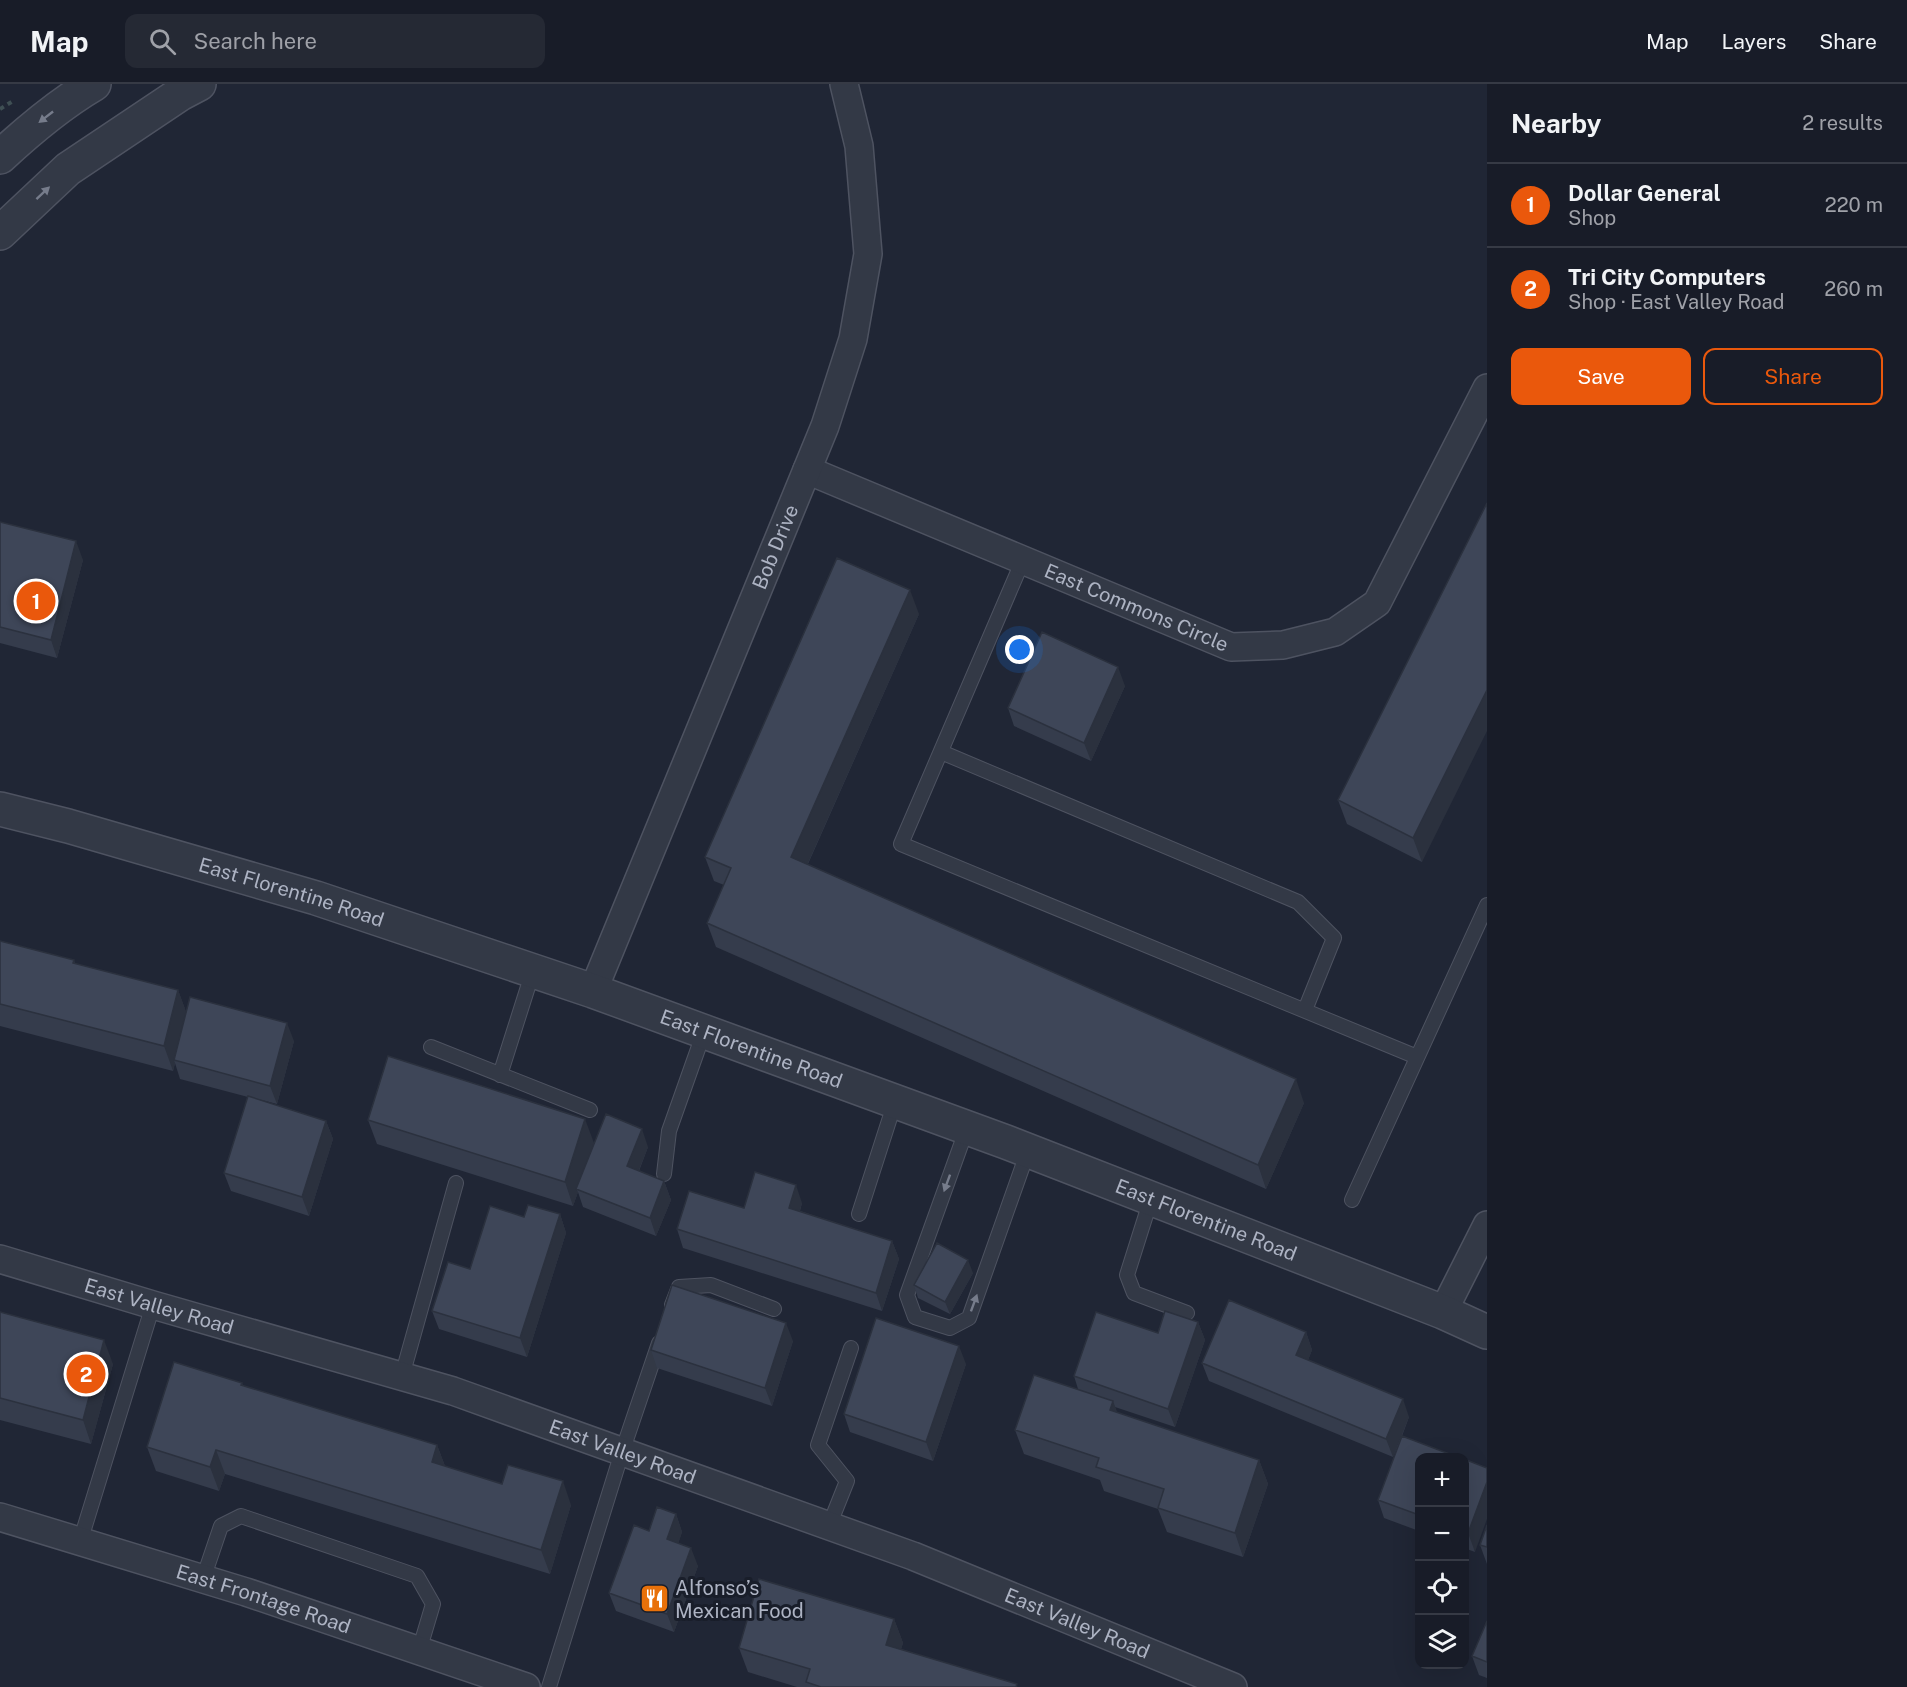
<!DOCTYPE html>
<meta charset="utf-8">
<style>
:root{--surface:#181c28;--page:#252934;--text:#f1f3f6;--muted:#9fa1a8;--line:#363a45;--accent:#ea580c}
body{margin:0;font-family:"Public Sans",sans-serif;background:var(--page);color:var(--text)}
.controls{position:absolute;right:18px;bottom:18px;display:grid;overflow:hidden;border-radius:12px;box-shadow:0 6px 24px #0002}
.controls button{width:54px;height:54px;display:grid;place-items:center;padding:0;border:0;border-bottom:2px solid var(--line);background:var(--surface);color:var(--text);font:30px sans-serif}
.you{position:absolute;left:1020px;top:566px;width:21px;height:21px;margin:-15px;border:4px solid #fff;border-radius:50%;background:#1a73e8;box-shadow:0 0 0 9px #1a73e833}
.badge{display:grid;place-items:center;width:39px;height:39px;border-radius:50%;background:var(--accent);color:#fff;font-size:20px;font-weight:700}
.pin{position:absolute;translate:-50% -50%;border:3px solid #fff;box-shadow:0 2px 6px #0006}
.list{margin:0;padding:0;list-style:none}
h2{display:flex;justify-content:space-between;align-items:center;height:78px;margin:0;padding:0 24px;font-size:26px}
h2 small{font-size:20px;font-weight:400;color:var(--muted)}
.list li{display:grid;grid-template-columns:39px 1fr auto;gap:18px;align-items:center;box-sizing:border-box;height:84px;padding:0 24px;border-top:2px solid var(--line)}
.list b{display:block;font-size:22px;white-space:nowrap}
.list p{margin:0;font-size:20px;white-space:nowrap;color:var(--muted)}
.list em{font-size:20px;font-style:normal;color:var(--muted)}
.actions{display:flex;gap:12px;padding:18px 24px}
.actions a{flex:1;padding:14px 0;border:2px solid var(--accent);border-radius:12px;text-align:center;font-size:21px;color:var(--accent)}
.actions .main{background:var(--accent);color:#fff}
.icon{flex:none;width:33px;height:33px;fill:none;stroke:currentColor;stroke-width:2;stroke-linecap:round;stroke-linejoin:round}
.map{position:relative;flex:none;width:1487px;height:1603px;overflow:hidden}
header{display:flex;align-items:center;gap:36px;box-sizing:border-box;height:84px;padding:0 30px;background:var(--surface);border-bottom:2px solid var(--line)}
header strong{font-size:28px}
nav{display:flex;gap:33px;margin-inline-start:auto;font-size:21px}
.search{width:420px;height:54px;background:var(--page);display:flex;align-items:center;gap:15px;box-sizing:border-box;padding:0 21px;border-radius:12px;color:var(--muted);font-size:22px}
main{display:flex}
aside{flex:1;background:var(--surface)}
.map>svg:first-child{display:block}
.lines{fill:none;stroke-linecap:round;stroke-linejoin:round}
.service-casing{stroke:#4e5361;stroke-width:16}
.minor-casing{stroke:#4e5361;stroke-width:30}
.tertiary-casing{stroke:#4e5361;stroke-width:36}
.path{stroke:#3f4f54;stroke-width:4;stroke-dasharray:4.5 4.5;stroke-linecap:butt}
.service{stroke:#333946;stroke-width:14}
.minor{stroke:#333946;stroke-width:27}
.tertiary{stroke:#333946;stroke-width:33}
.wall{fill:#353c4c}
.shaded-wall{fill:#2b313e}
.building{fill:#3e4658;stroke:#2b313e;stroke-width:1.5}
.oneway{fill:#767c8b}
.labels{text-anchor:middle;stroke-width:6;stroke-linejoin:round;paint-order:stroke}
.street-label{font-size:20px;fill:#adb3c3;stroke:#191e2a}
.poi-label{font-size:20px;fill:#adb3c3;stroke:#191e2a;text-anchor:start}
</style>
<header>
<strong>Map</strong>
<div class="search"><svg class="icon" aria-label="search" viewBox="0 0 24 24"><circle cx="10" cy="10" r="6"/><path d="M15 15l6 6"/></svg>Search here</div>
<nav><a>Map</a><a>Layers</a><a>Share</a></nav>
</header>
<main>
<div class="map">
<svg width="1487" height="1603" viewBox="0 0 1487 1603">
<rect width="100%" height="100%" fill="#202635"/>
<g class="lines">
<defs>
<path id="service" d="M1023 476 901 760 1417 973
M941 668 1298 818 1334 854 1305 926
M431 963 590 1026
M500 991 533 887
M967 1044 907 1211 915 1233 950 1244 969 1234 1028 1067
M664 1090 669 1047 704 948
M1151 1115 1127 1191 1134 1209 1187 1229
M1352 1116 1487 821
M859 1130 895 1018
M672 1221 679 1203 711 1201 774 1225
M402 1292 456 1099
M829 1442 847 1397 818 1361 851 1264
M80 1458 153 1221
M203 1495 221 1442 241 1432 417 1492 433 1520 419 1567
M549 1603 622 1368 659 1259"/>
<g id="minor">
<path id="s1" d="M807 386 1231 563 1283 561 1335 548 1377 519 1487 304"/>
<path id="s2" d="M593 907 825 342 853 255 868 170 859 62 844 0"/>
<path id="s3" d="M0 1175 153 1221 453 1307 913 1472 1233 1603"/>
<path d="M1443 1228 1487 1141"/>
<path id="s4" d="M0 1433 246 1508 526 1603"/>
</g>
<g id="tertiary">
<path d="M0 73C29 46 60 20 94 0"/>
<path d="M0 149 68 85 180 10 199 0"/>
<path id="s5" d="M0 725 68 742 316 814 593 907 1006 1058 1443 1228 1487 1248"/>
</g>
</defs>
<use href="#service" class="service-casing"/>
<use href="#minor" class="minor-casing"/>
<use href="#tertiary" class="tertiary-casing"/>
<path class="path" d="M0 25 13 17"/>
<use href="#service" class="service"/>
<use href="#minor" class="minor"/>
<use href="#tertiary" class="tertiary"/>
</g>
<path class="wall" d="M1487 419 1422 778 1347 740 1338 716Z
M0 438 83 476 57 574 0 559Z
M919 530 808 780 1304 1019 1266 1105 716 863 707 839 724 801 714 797 705 773Z
M1125 602 1091 677 1014 642 1008 624Z
M0 857 74 876 75 880 178 906 186 928 294 957 277 1020 258 1015 326 1037 333 1055 309 1132 231 1107 224 1089 248 1013 180 995 175 979 173 987 0 942Z
M368 1036 594 1059 590 1070 648 1063 639 1087 664 1097 671 1116 656 1152 583 1123 578 1108 573 1122 377 1060Z
M802 1119 800 1127 892 1157 899 1175 882 1227 683 1164 677 1145 744 1124Z
M560 1130 566 1149 527 1273 439 1245 432 1227 470 1185 524 1133Z
M973 1189 950 1230 918 1214 914 1201Z
M0 1228 113 1280 91 1360 0 1336Z
M1198 1238 1205 1256 1175 1343 1115 1323 1117 1329 1259 1376 1268 1400 1243 1473 1167 1448 1158 1425 1104 1407 1100 1396 1024 1370 1015 1346 1078 1305 1074 1292 1158 1249Z
M1306 1248 1312 1266 1308 1276 1409 1333 1402 1352 1419 1374V1447L1384 1434 1378 1416 1399 1360 1393 1373 1209 1297 1202 1279Z
M793 1257 772 1322 657 1284 651 1266Z
M966 1280 933 1377 850 1348 844 1330Z
M242 1299 243 1302 437 1361 445 1382 571 1421 550 1490 225 1390 219 1407 156 1387 147 1363Z
M1464 1375 1475 1468 1464 1464Z
M676 1430 682 1448 678 1459 698 1482 674 1548 616 1527 609 1509 649 1447Z
M1487 1441V1480L1480 1461Z
M894 1535 903 1559 901 1565 1018 1603H797L748 1588 739 1564Z
M1487 1537V1594L1479 1591 1472 1572Z"/>
<path class="shaded-wall" d="M76 457 83 476 57 574 51 556Z
M910 506 919 530 800 797 791 773Z
M1118 583 1125 602 1091 677 1084 659Z
M1487 606V647L1422 778 1413 754Z
M178 906 187 930 174 976 175 979 173 987 164 962Z
M287 939 294 957 277 1020 270 1002Z
M1296 995 1304 1019 1266 1105 1258 1081Z
M585 1035 594 1059 579 1106 576 1105 578 1108 573 1122 565 1098Z
M326 1037 333 1055 309 1132 302 1113Z
M642 1045 648 1063 633 1101 627 1082Z
M664 1097 671 1116 656 1152 650 1134Z
M796 1101 802 1119 795 1142 789 1124Z
M560 1130 566 1149 527 1273 520 1254Z
M892 1157 899 1175 882 1227 876 1209Z
M968 1176 973 1189 950 1230 945 1218Z
M1198 1238 1205 1256 1175 1343 1168 1325Z
M786 1239 793 1257 772 1322 765 1304Z
M1306 1248 1312 1266 1303 1289 1296 1271Z
M104 1256 113 1280 91 1360 83 1336Z
M959 1262 966 1280 933 1377 926 1358Z
M1403 1315 1409 1333 1393 1373 1386 1355Z
M1113 1317 1122 1341 1110 1326Z
M437 1361 446 1385 432 1378Z
M216 1366 225 1390 219 1407 210 1383Z
M1259 1376 1268 1400 1243 1473 1235 1449Z
M563 1397 571 1421 550 1490 541 1466Z
M1487 1398V1435L1475 1468 1468 1449Z
M676 1430 682 1448 674 1474 667 1455Z
M691 1464 698 1482 674 1548 667 1530Z
M894 1535 903 1559 895 1585 886 1561Z"/>
<path class="building" d="M1487 419V606L1413 754 1338 716Z
M0 438 76 457 51 556 0 543Z
M837 474 910 506 791 773 1296 995 1258 1081 707 839 731 784 705 773Z
M1042 548 1118 583 1084 659 1008 624Z
M0 857 74 876 73 879 178 906 164 962 0 920Z
M190 913 287 939 270 1002 174 976Z
M388 972 585 1035 565 1098 368 1036Z
M248 1012 326 1037 302 1113 224 1089Z
M606 1030 642 1045 627 1082 664 1097 650 1134 576 1105Z
M755 1088 796 1101 789 1124 892 1157 876 1209 677 1145 689 1107 744 1124Z
M528 1121 560 1130 520 1254 432 1227 448 1178 470 1185 490 1122 524 1133Z
M937 1159 968 1176 945 1218 914 1201Z
M672 1201 786 1239 765 1304 651 1266Z
M1229 1216 1306 1248 1296 1271 1403 1315 1386 1355 1202 1279Z
M1165 1227 1198 1238 1168 1325 1074 1292 1096 1228 1158 1249Z
M0 1228 104 1256 83 1336 0 1314Z
M876 1234 959 1262 926 1358 844 1330Z
M174 1278 242 1299 241 1301 437 1361 432 1378 502 1400 508 1381 563 1397 541 1466 216 1366 210 1383 147 1363Z
M1034 1291 1113 1317 1110 1326 1259 1376 1235 1449 1158 1424 1164 1405 1096 1383 1099 1374 1015 1346Z
M1402 1352 1460 1374H1419V1431L1378 1416Z
M1464 1375 1487 1384V1398L1468 1449 1464 1448Z
M657 1423 676 1430 667 1455 691 1464 667 1530 609 1509 634 1441 649 1447Z
M1487 1441V1463L1480 1461Z
M759 1495 894 1535 886 1561 1017 1600 1016 1603H821L806 1598 810 1585 739 1564Z
M1487 1537V1578L1472 1572Z"/>
<defs><path id="oneway-solid" d="M-6-.8H1V-3.2L6.5 0L1 3.2V.8H-6Z" transform="scale(1.5)"/></defs>
<g class="oneway">
<use href="#oneway-solid" transform="translate(46 33) rotate(142)"/>
<use href="#oneway-solid" transform="translate(43 109) rotate(-43)"/>
<use href="#oneway-solid" transform="translate(947 1099) rotate(110)"/>
<use href="#oneway-solid" transform="translate(974 1219) rotate(-70)"/>
</g>
<defs>
<symbol id="restaurant-square" viewBox="-11 -11 22 22"><rect x="-9" y="-9" width="18" height="18" rx="4" fill="#e8710a" stroke="#191e2a"/><path d="M-5-6h1v4h1v-4h1v4h1v-4h1v5L-1.5 .5V6h-2V.5L-5-1ZM5-6V6H3V1.5H1.5Q1.5-4 5-6Z" fill="#fff"/></symbol>
</defs>
<g fill-rule="evenodd">
<use href="#restaurant-square" x="638" y="1498" width="33" height="33"/>
</g>
<g class="labels">
<g class="street-label">
<text dy="7" stroke="none"><textPath href="#s2" startOffset="480">Bob Drive</textPath></text>
<text dy="7" stroke="none"><textPath href="#s1" startOffset="357">East Commons Circle</textPath></text>
<text dy="7" stroke="none"><textPath href="#s5" startOffset="303">East Florentine Road</textPath></text>
<text dy="7" stroke="none"><textPath href="#s5" startOffset="789">East Florentine Road</textPath></text>
<text dy="7" stroke="none"><textPath href="#s5" startOffset="1275">East Florentine Road</textPath></text>
<text dy="7" stroke="none"><textPath href="#s3" startOffset="166">East Valley Road</textPath></text>
<text dy="7" stroke="none"><textPath href="#s3" startOffset="652">East Valley Road</textPath></text>
<text dy="7" stroke="none"><textPath href="#s4" startOffset="276">East Frontage Road</textPath></text>
<text dy="7" stroke="none"><textPath href="#s3" startOffset="1138">East Valley Road</textPath></text>
</g>
<g class="poi-label">
<text x="675" y="1511">Alfonso’s<tspan x="675" dy="23">Mexican Food</tspan></text>
</g>
</g>
</svg>
<div class="controls">
<button>+</button>
<button>−</button>
<button><svg class="icon" aria-label="locate" viewBox="0 0 24 24"><circle cx="12" cy="12" r="6"/><path d="M12 2v4M12 18v4M2 12h4M18 12h4"/></svg></button>
<button><svg class="icon" aria-label="layers" viewBox="0 0 24 24"><path d="M12 4l9 5-9 5-9-5zM3 14l9 5 9-5"/></svg></button>
</div>
<div class="you"></div>
<div class="pin badge" style="left:36px;top:517px">1</div>
<div class="pin badge" style="left:86px;top:1290px">2</div>
</div>
<aside>
<h2>Nearby<small>2 results</small></h2>
<ul class="list">
<li><span class="badge">1</span><div><b>Dollar General</b><p>Shop</p></div><em>220 m</em></li>
<li><span class="badge">2</span><div><b>Tri City Computers</b><p>Shop · East Valley Road</p></div><em>260 m</em></li>
</ul>
<div class="actions"><a class="main">Save</a><a>Share</a></div>
</aside>
</main>
